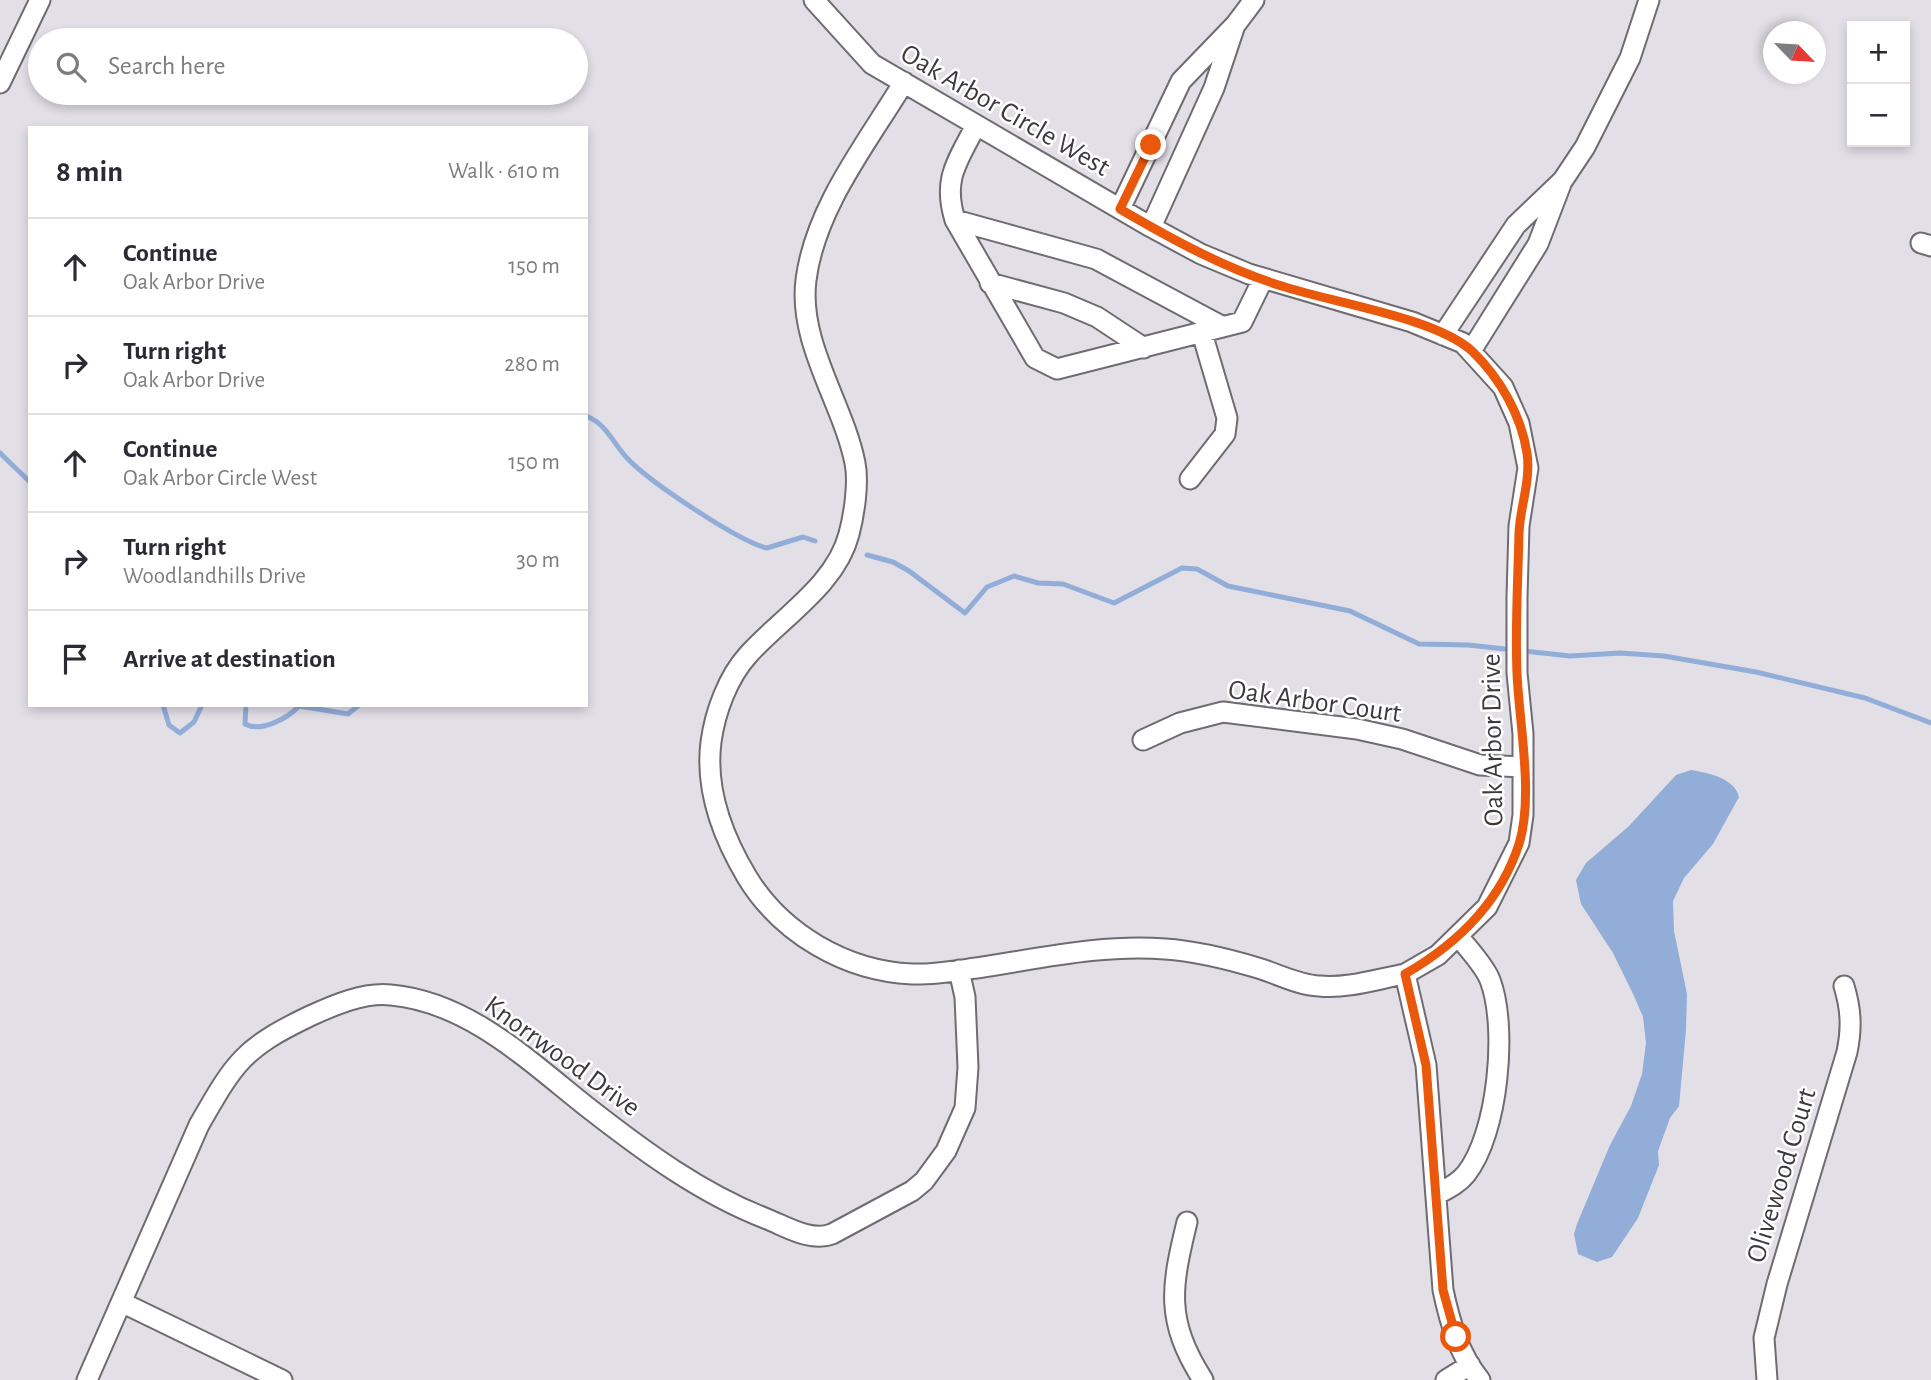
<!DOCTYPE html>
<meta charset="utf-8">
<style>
:root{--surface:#fff;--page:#f2f2f3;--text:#2b2b33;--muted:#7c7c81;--line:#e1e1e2}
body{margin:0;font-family:"Alegreya Sans",sans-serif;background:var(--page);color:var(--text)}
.controls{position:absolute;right:21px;top:21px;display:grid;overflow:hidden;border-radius:0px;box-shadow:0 4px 10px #0003}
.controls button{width:63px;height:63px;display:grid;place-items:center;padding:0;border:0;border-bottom:2px solid var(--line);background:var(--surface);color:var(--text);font:35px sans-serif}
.compass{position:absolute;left:1763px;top:21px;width:63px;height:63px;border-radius:50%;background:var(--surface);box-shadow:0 4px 10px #0003;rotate:115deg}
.stop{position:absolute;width:21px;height:21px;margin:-16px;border:5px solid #ea580c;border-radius:50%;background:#fff}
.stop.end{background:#ea580c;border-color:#fff;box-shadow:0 2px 7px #0008}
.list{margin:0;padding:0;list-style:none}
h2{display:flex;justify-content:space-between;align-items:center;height:91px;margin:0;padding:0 28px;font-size:30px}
h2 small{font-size:23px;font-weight:400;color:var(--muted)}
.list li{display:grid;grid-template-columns:46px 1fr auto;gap:21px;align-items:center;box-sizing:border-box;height:98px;padding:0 28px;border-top:2px solid var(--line)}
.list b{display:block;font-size:26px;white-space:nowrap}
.list p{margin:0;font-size:23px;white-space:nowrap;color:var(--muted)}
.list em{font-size:23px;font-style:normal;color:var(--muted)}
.icon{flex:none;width:38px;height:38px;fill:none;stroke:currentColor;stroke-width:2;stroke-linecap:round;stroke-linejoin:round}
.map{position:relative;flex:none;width:1931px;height:1380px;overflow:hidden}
.search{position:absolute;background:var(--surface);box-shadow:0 4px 10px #0003;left:28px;top:28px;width:560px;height:77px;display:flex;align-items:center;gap:18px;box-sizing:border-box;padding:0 24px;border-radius:38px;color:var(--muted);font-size:26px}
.panel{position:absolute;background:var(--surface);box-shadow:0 4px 10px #0003;left:28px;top:126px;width:560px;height:581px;border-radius:0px}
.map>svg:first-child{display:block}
.water{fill:#92add8}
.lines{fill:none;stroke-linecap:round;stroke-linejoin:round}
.stream{stroke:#92add8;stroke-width:5}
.minor-casing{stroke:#6f6b72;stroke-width:23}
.minor{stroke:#fff;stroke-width:19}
.route{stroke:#ea580c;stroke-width:9}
.labels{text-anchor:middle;stroke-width:5;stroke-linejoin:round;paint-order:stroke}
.street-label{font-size:28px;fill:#3c3a3d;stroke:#fff}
</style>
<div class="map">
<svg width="1931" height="1380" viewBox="0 0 1931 1380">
<rect width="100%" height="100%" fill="#e3dfe7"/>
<path class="water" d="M1691 770C1708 773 1735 778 1739 797L1713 844 1684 878 1673 901 1674 931 1687 994 1686 1030 1679 1106 1670 1118 1658 1151 1659 1165 1638 1218 1612 1257 1597 1262 1578 1254 1574 1234 1577 1224 1610 1145 1631 1106 1642 1074 1646 1043 1643 1017 1634 996 1613 953 1581 904 1576 880 1586 863 1629 826 1676 775Z"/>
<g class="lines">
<path class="stream" d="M586 416C607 424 612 442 627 458 647 480 739 542 767 548L803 537 815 541
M0 453 30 482
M867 555 893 562 909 571 965 613 987 587 1014 576 1038 583 1063 584 1114 603 1182 568 1197 569 1228 586 1350 611 1419 644 1468 645 1570 656 1620 653 1664 656 1756 672 1865 698 1931 723
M163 705 169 725 180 733 194 722 202 705
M246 705 245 724C261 733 288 718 299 706L348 714 359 705"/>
<defs>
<path id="minor" d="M814 0 872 64 1151 227 1201 254 1249 274 1412 322 1463 343 1503 387 1519 423 1528 468 1519 526 1517 597V673L1523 734V815L1519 843 1487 907 1438 955 1405 974 1426 1065 1443 1290C1450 1323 1459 1354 1480 1380
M904 82C867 143 815 208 806 280 798 343 843 403 855 463 859 483 854 515 849 534 836 585 781 618 748 655 728 677 715 712 711 742 705 789 723 837 747 877 781 933 845 971 912 974 935 975 960 970 983 967 1042 958 1104 944 1165 949 1196 951 1228 959 1258 968 1278 974 1298 985 1319 986 1347 989 1377 979 1405 974
M0 83 40 0
M976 125C958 161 942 178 955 220L1035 358 1057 369 1242 322 1263 279
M1120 209 1181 81 1236 24 1254 0
M955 220 1096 259 1223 327
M1151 227 1214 88 1234 28
M1921 243 1931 246
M990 283 1064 303 1097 317 1144 348
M1443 335 1516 225 1563 180 1585 147 1630 58 1649 0
M1471 351 1538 244 1561 184
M1190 479 1225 434 1227 418 1202 333
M1143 740 1180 723 1223 712 1357 729 1402 739 1480 765 1523 767
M1436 1195C1447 1189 1458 1184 1466 1174 1498 1134 1508 1027 1490 980 1484 965 1469 950 1459 937
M1187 1222C1171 1288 1165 1320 1203 1380
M123 1303 282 1380
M87 1380 199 1125C235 1062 243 1048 310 1016 334 1005 364 992 391 995 470 1002 532 1064 591 1110 645 1152 702 1194 767 1219 787 1227 811 1242 832 1234L912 1191 924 1181 946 1151 965 1108 968 1067 965 997 959 970
M1446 1380 1470 1365
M1767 1380 1764 1338 1777 1284 1847 1052C1852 1028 1851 1009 1844 986"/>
</defs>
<use href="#minor" class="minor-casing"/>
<use href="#minor" class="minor"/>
</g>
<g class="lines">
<path class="route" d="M1151 145 1120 209C1173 240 1226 269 1285 287 1335 303 1436 318 1472 351 1500 378 1521 415 1527 453 1531 481 1520 507 1519 533 1518 579 1515 627 1517 673 1519 723 1534 796 1519 844 1500 903 1457 944 1405 974L1426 1065 1443 1290 1456 1337"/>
</g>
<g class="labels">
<g class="street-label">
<text transform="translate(1006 109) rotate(30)" y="10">Oak Arbor Circle West</text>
<text transform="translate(1315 700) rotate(8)" y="10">Oak Arbor Court</text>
<text transform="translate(1491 740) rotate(-91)" y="10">Oak Arbor Drive</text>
<text transform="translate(563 1055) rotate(36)" y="10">Knorrwood Drive</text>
<text transform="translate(1780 1175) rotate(-73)" y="10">Olivewood Court</text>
</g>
</g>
</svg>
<div class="controls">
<button>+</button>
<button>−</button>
</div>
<svg class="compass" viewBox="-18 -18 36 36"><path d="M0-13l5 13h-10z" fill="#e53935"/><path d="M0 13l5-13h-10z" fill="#7c7c81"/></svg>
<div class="stop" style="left:1456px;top:1337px"></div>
<div class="stop end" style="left:1151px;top:145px"></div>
<div class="search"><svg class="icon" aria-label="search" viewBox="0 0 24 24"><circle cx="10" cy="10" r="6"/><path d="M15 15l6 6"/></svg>Search here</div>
<section class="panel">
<h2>8 min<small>Walk · 610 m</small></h2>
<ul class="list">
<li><svg class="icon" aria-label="ahead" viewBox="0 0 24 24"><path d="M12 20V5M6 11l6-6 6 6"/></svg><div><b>Continue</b><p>Oak Arbor Drive</p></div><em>150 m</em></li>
<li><svg class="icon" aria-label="right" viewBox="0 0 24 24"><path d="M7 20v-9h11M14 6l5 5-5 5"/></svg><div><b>Turn right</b><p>Oak Arbor Drive</p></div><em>280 m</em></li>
<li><svg class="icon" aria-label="ahead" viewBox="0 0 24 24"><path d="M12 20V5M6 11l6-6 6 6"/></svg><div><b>Continue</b><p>Oak Arbor Circle West</p></div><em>150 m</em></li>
<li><svg class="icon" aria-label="right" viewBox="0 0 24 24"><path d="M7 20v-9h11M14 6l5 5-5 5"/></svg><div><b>Turn right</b><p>Woodlandhills Drive</p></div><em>30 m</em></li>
<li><svg class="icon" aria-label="arrive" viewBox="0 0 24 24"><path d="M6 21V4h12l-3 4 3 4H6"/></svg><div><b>Arrive at destination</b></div></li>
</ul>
</section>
</div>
